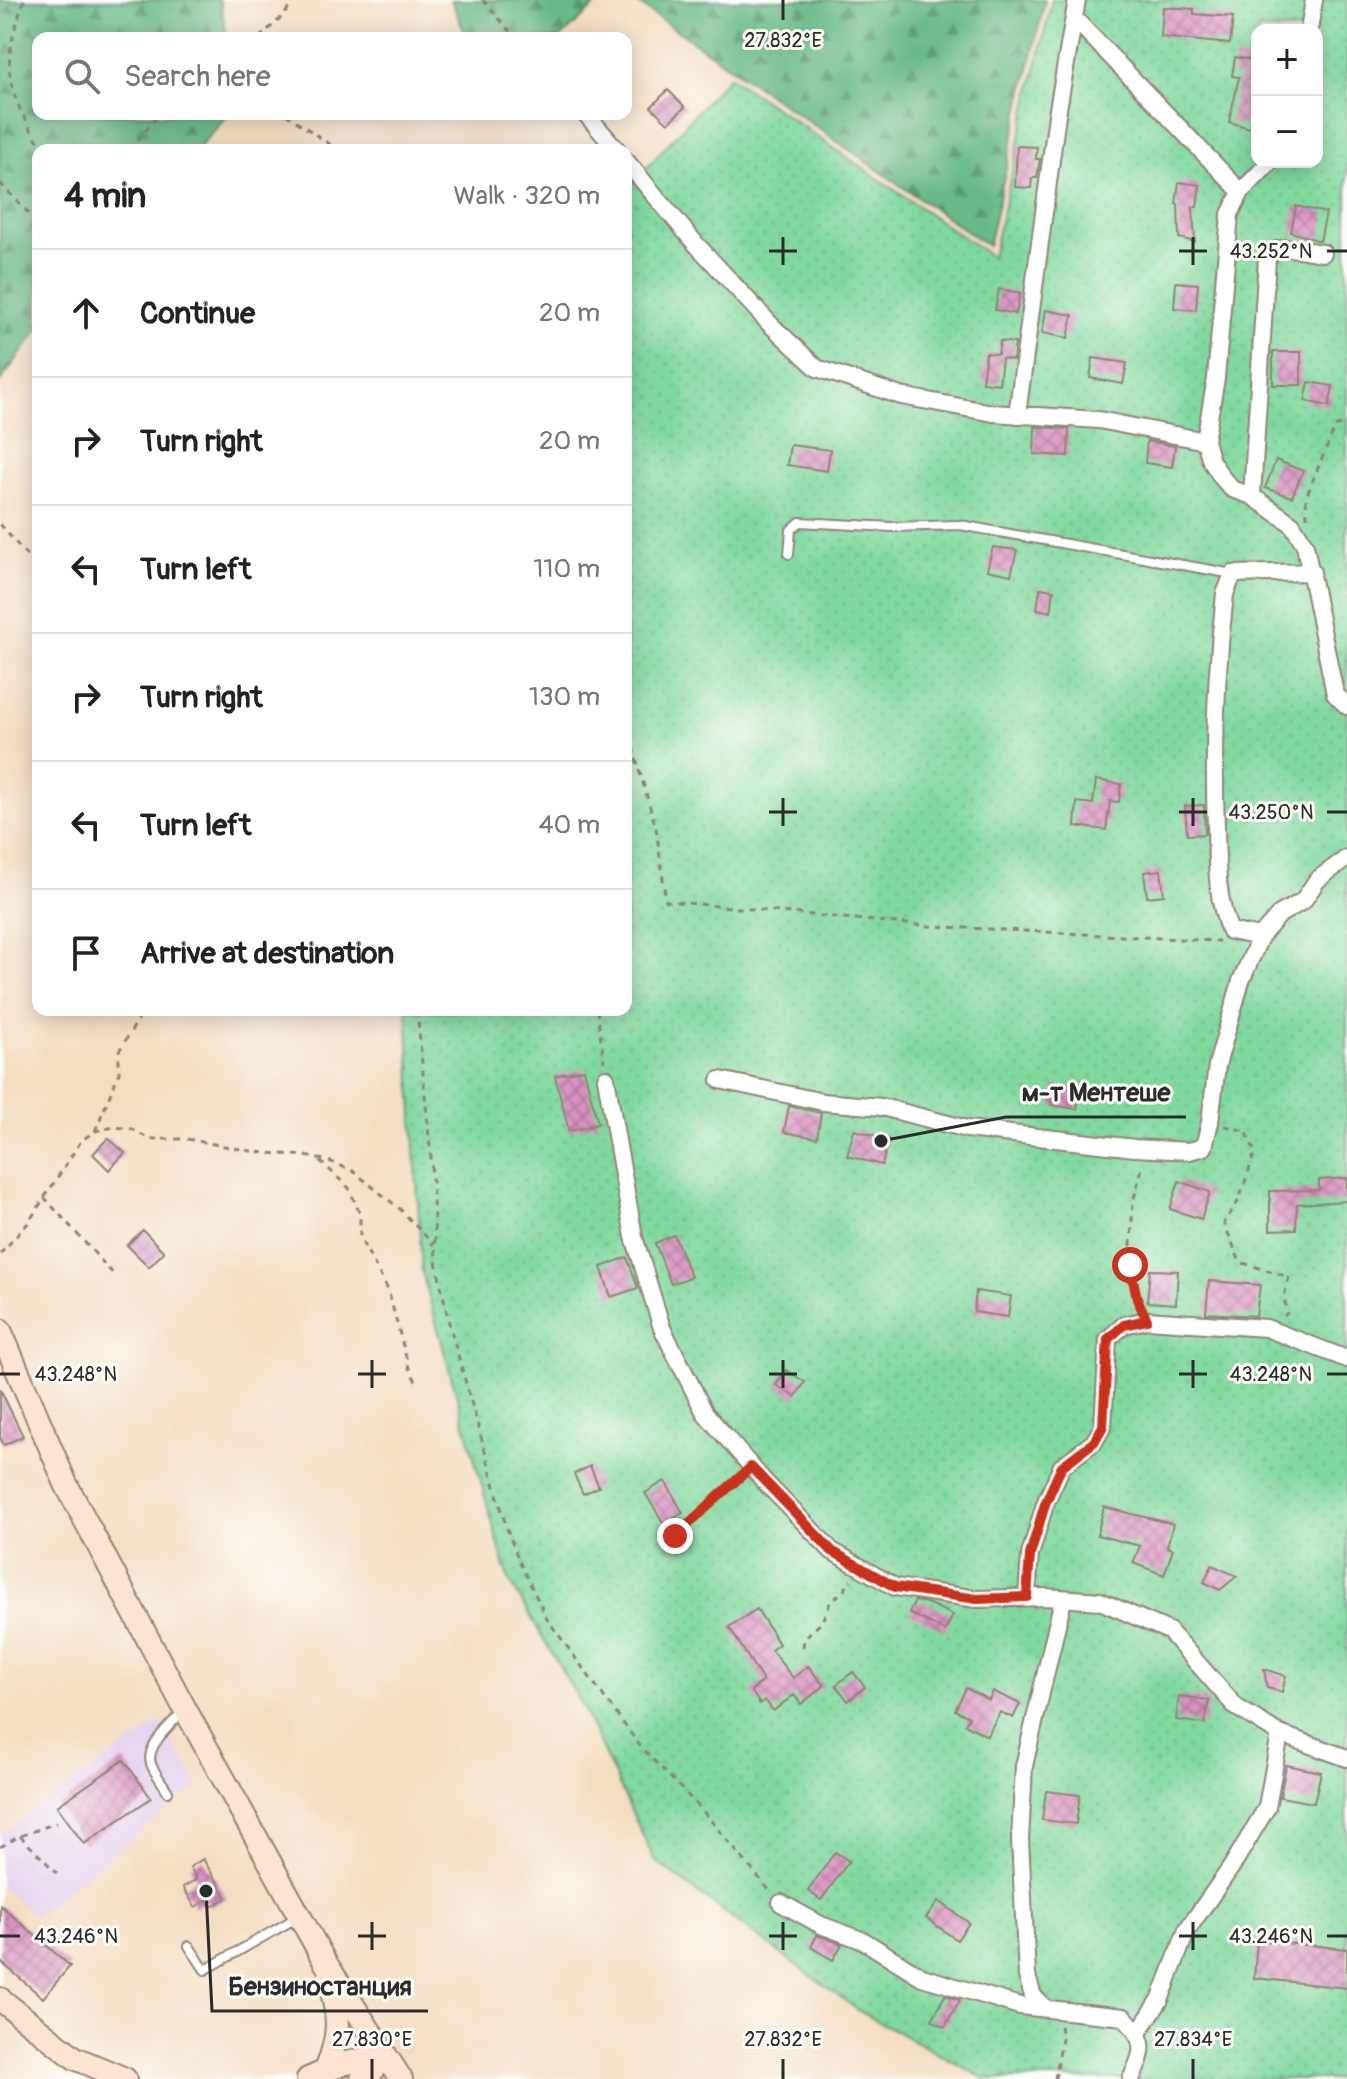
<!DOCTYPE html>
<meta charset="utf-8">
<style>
:root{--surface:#fff;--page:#f2f2f2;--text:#222;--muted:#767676;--line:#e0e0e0}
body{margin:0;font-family:Pangolin,sans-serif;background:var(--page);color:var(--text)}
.controls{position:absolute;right:24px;top:24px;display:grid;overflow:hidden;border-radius:16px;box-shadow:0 4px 20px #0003}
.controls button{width:72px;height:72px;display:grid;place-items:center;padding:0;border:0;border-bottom:2px solid var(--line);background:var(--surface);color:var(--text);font:40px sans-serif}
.stop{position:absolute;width:24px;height:24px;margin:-18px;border:6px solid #c8321e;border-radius:50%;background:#fff}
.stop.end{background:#c8321e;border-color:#fff;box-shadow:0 2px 8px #0008}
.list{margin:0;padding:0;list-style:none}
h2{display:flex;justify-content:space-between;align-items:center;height:104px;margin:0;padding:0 32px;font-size:34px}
h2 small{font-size:26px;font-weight:400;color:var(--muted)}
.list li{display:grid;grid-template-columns:52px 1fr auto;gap:24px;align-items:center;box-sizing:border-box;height:128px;padding:0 32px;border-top:2px solid var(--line)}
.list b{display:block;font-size:30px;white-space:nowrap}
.list em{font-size:26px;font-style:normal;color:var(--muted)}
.icon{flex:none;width:44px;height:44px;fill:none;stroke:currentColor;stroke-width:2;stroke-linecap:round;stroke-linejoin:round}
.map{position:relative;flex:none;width:1347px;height:2079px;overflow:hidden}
.search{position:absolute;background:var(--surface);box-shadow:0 4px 20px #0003;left:32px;top:32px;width:600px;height:88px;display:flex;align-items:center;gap:20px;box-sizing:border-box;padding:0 28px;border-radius:16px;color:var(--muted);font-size:30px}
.panel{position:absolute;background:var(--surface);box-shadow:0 4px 20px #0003;left:32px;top:144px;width:600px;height:872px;border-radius:16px}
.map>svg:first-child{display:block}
.built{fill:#e5d3f0}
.forest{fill:url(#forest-firs);stroke:#4a7258;stroke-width:2}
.park{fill:url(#park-dots);stroke:#568265;stroke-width:2;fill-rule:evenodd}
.building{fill:url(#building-cross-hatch)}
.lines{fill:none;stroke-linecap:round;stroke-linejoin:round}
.service-casing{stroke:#908476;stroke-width:12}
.minor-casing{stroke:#908476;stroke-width:20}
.secondary-casing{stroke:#908476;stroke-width:26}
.path{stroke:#908476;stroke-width:3;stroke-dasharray:6 6;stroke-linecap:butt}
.service{stroke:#fff;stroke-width:8}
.minor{stroke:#fff;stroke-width:16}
.secondary{stroke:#fde4d0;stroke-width:22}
.route{stroke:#c8321e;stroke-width:10}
.ticks{fill:none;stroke:#2b2b2b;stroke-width:3}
.ticks-label{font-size:20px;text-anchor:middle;fill:#2b2b2b;stroke:#fdfcf7;stroke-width:6;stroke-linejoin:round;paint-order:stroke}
.leader{fill:none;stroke:#2b2b2b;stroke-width:3}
.callout-dot{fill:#2b2b2b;stroke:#fdfcf7;stroke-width:3}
.callout-label{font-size:26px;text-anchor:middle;font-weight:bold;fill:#2b2b2b;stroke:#fdfcf7;stroke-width:6;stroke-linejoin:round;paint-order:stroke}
</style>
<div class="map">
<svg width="1347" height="2079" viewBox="0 0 1347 2079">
<defs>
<pattern id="forest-firs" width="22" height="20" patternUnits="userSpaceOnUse" patternTransform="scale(2)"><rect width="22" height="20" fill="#68b986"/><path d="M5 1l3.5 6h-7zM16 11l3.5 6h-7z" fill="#56976e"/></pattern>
<pattern id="park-dots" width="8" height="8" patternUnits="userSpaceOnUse" patternTransform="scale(2)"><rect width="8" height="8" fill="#80d99f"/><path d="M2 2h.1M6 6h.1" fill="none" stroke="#6fba89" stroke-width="1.8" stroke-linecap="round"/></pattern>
<pattern id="building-cross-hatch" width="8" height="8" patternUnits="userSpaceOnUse" patternTransform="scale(2)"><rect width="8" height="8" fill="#da91c1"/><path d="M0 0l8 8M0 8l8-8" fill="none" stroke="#b1779d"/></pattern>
</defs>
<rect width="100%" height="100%" fill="#fdfcf7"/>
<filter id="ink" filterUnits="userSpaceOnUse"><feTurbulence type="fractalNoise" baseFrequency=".0125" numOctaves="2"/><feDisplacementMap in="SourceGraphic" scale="16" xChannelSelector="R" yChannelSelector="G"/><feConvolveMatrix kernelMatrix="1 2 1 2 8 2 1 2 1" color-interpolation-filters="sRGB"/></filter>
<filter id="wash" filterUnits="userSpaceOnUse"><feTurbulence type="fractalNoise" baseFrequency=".006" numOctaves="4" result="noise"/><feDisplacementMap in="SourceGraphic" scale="32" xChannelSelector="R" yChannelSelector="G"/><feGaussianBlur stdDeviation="1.8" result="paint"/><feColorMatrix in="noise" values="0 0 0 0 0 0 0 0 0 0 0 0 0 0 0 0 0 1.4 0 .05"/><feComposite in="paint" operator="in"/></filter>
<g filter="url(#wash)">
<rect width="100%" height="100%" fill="#f4dec2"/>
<path class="built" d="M161 1722 198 1786 35 1916 0 1885V1834Z"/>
<path class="forest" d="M0 0H220L227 38H38V114H229L197 150H38V330L0 382Z
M451 0H601L561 38H467Z
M633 0H1045L988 246Z"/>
<path class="park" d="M1052 0H1347V2079H985L859 2011 655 1861 578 1698 508 1578 422 1272 407 1010H626V191L729 76 992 257ZM1257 30H1317V162H1257Z"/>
<g id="blocks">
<path class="building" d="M1163 7 1194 9V14L1233 17 1230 44 1161 37Z
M1235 57 1257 61V130L1229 122 1239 77 1232 76Z
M668 90 685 107 668 123 651 107Z
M1017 146 1037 147 1036 159H1040L1037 178H1032L1031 188 1015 187Z
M1179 182 1200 185 1197 207H1193L1195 242 1179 238 1178 204H1176Z
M1296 206 1326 213 1320 241 1291 232Z
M1176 282 1198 284 1196 310 1174 308Z
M999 289 1020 293 1016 314 995 310Z
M1046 310 1073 315 1068 338 1042 333Z
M1000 341 1015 343 1013 360 1002 358 999 384 982 382 986 353 998 354Z
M1273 352H1301V385H1273Z
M1093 358 1127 363 1123 384 1090 378Z
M1309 382 1333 386 1329 406 1305 401Z
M1035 427 1069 429 1068 456 1034 454Z
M1147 441 1175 446 1172 467 1145 463Z
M790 445 830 450 827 471 787 465Z
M1276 460 1303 471 1292 497 1265 488Z
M993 547 1017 550 1011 575 987 570Z
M1040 588 1054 590 1051 612 1037 609Z
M1096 780 1121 784 1119 802 1110 801 1106 830 1075 826 1077 802 1093 804Z
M1204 805 1205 834 1187 835 1185 806Z
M1161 870 1164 895 1147 897 1144 872Z
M584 1069 598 1124 569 1131 555 1076Z
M1055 1085 1080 1090 1077 1109 1051 1105Z
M789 1106 821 1113 817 1138 784 1132Z
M854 1130 889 1139 882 1165 847 1156Z
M108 1138 125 1153 109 1170 93 1154Z
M1347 1178V1201L1297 1204 1296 1229 1270 1230V1191L1319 1190V1180Z
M1179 1181 1210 1192 1201 1219 1170 1209Z
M143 1230 164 1252 149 1267 127 1245Z
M674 1235 691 1277 671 1284 655 1243Z
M627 1257 638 1288 611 1297 601 1267Z
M1150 1270 1178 1271 1176 1304 1147 1302Z
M1209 1281 1260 1285 1256 1316 1206 1313Z
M976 1291 1011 1296 1008 1317 974 1312Z
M786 1370 805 1382 795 1397 776 1385Z
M0 1389 23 1436 4 1445 0 1438Z
M590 1466 599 1487 583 1494 574 1474Z
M665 1481 683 1513 664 1524 645 1493Z
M1104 1507 1173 1524 1167 1547 1173 1549 1164 1575 1133 1563 1140 1546 1097 1535Z
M1212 1565 1237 1576 1220 1590 1204 1582Z
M915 1601 927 1603 953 1615 945 1631 909 1613Z
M757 1609 779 1644 771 1650 793 1678 808 1666 824 1686 801 1704 794 1695 773 1711 765 1700 760 1704 751 1691 763 1681 729 1627Z
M1264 1669 1286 1676 1282 1692 1267 1688Z
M853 1672 865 1687 848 1701 836 1685Z
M966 1688 989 1700 993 1691 1020 1704 1013 1718 1000 1712 987 1736 965 1724 969 1717 955 1710Z
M1179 1696 1209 1700 1205 1724 1176 1720Z
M124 1760 151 1798 84 1844 57 1806Z
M1286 1765 1321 1772 1314 1803 1280 1797Z
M1046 1791 1080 1795 1076 1824 1042 1820Z
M835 1852 849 1861 821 1900 808 1891Z
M203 1859 227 1898 211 1907 207 1900 195 1907 183 1887 197 1879 190 1867Z
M939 1901 969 1923 957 1940 926 1918Z
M0 1905 70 1966 43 1998 0 1961Z
M817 1935 842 1944 833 1960 811 1947Z
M1257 1940 1347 1949V1988L1254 1978Z
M945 1995 960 2000 945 2027 932 2020Z"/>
</g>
</g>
<g filter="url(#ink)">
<use href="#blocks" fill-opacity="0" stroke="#908476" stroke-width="2"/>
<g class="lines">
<defs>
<path id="service" d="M789 554 791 530 800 522 892 527 960 525 1233 574
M168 1792C163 1783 155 1774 151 1764 145 1745 173 1723 184 1710
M189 1946 205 1970 298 1917"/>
<path id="minor" d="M1074 18 1241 192
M1309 30 1314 0
M586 114 617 150
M626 161 695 243 770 324 817 368 901 396 993 413 1099 420 1205 441
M1270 162 1241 192 1230 214 1216 378 1205 441 1211 461 1223 479 1232 489 1252 496 1292 524 1305 545 1335 694 1347 706
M1017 415 1057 115 1077 0
M1252 496 1267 258C1278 241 1305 251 1323 253
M1260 937 1230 931C1216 899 1217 862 1216 828 1213 751 1216 671 1225 594L1233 574 1312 572
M606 1078 634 1237 662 1328 705 1413 763 1480 832 1551 895 1587 977 1599 1046 1597 1100 1601 1169 1631 1236 1707 1280 1734 1347 1758
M720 1080 823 1102 882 1107 967 1129 1135 1148 1189 1151 1204 1147 1210 1122 1217 1065 1241 981 1260 937 1280 914 1303 901 1317 880 1347 858
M1027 1597 1030 1555 1045 1504 1062 1466 1094 1442 1103 1426 1108 1339 1124 1325 1147 1320 1266 1328 1347 1359
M781 1903 821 1925 864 1941 922 1977 1020 2006 1124 2017C1147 2042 1145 2050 1131 2079
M1047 2009 1033 1996 1027 1976 1020 1840 1024 1766 1063 1599
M1138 2033 1160 2000 1187 1930 1232 1866 1267 1807 1280 1734"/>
<path id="secondary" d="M0 1330 66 1484 185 1709 325 1962 401 2079
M0 1999 75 2058 125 2079
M326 2071C341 2031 339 2019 329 1978
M308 2079 342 2064 385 2054
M362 2079 371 2073 385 2054"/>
</defs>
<use href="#service" class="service-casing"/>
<use href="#minor" class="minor-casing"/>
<use href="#secondary" class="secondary-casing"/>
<path class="path" d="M24 0C0 68 5 91 44 150
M483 0 516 38
M259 38 284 15 294 0
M286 114 338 150
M130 150 159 114
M0 183 38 223
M1307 517 1306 497 1335 427 1347 422
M0 524 38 569
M626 724 656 828 666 901 928 926 1219 941
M417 1010 431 1158 436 1261 449 1323 506 1526 519 1561 547 1619 640 1746 702 1810 770 1891
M597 1010 604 1062
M1225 1126 1246 1131 1255 1152 1239 1200 1224 1223 1240 1262 1289 1277 1284 1296 1287 1313 1284 1316
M95 1131 119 1073V1051L144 1010
M320 1161 349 1188 360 1214V1238L388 1290 409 1368 418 1385
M44 1197 115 1276
M0 1254 28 1223 81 1141 95 1131 114 1127 132 1129 149 1139H187L256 1152 305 1156 329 1161 353 1171 400 1209 434 1245
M1140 1305 1130 1265 1133 1202 1143 1164
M675 1536 740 1478
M803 1647 804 1638 821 1623 830 1603 845 1589 851 1580
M20 1836 57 1873
M0 1847 20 1836 56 1823
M1055 2079 1062 2039 1060 2025"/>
<use href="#service" class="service"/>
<use href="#minor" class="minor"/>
<use href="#secondary" class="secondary"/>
</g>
</g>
<g class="lines" filter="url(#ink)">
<path class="route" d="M675 1536 751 1467 832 1551 895 1587 977 1599 1027 1597 1030 1555 1045 1504 1062 1466 1094 1442 1103 1426 1108 1339 1124 1325 1147 1320 1137 1299 1130 1265"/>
</g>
<path class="ticks" d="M783 0V20M783 237V265M1193 237V265M769 251H797M1179 251H1207M1327 251H1347M783 798V826M1193 798V826M769 812H797M1179 812H1207M1327 812H1347M372 1360V1388M783 1360V1388M1193 1360V1388M0 1374H20M358 1374H386M769 1374H797M1179 1374H1207M1327 1374H1347M372 1922V1950M783 1922V1950M1193 1922V1950M0 1936H20M358 1936H386M769 1936H797M1179 1936H1207M1327 1936H1347M372 2059V2079M783 2059V2079M1193 2059V2079"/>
<g class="ticks-label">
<text x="783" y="47">27.832°E</text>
<text x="1271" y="258">43.252°N</text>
<text x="1271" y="819">43.250°N</text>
<text x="76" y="1381">43.248°N</text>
<text x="1271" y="1381">43.248°N</text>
<text x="76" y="1943">43.246°N</text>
<text x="1271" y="1943">43.246°N</text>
<text x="372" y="2046">27.830°E</text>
<text x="783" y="2046">27.832°E</text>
<text x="1193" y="2046">27.834°E</text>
</g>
<path class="leader" d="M881 1141L1006 1117H1186M206 1891L212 2011H428"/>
<g class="callout-dot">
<circle cx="881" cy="1141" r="8"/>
<circle cx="206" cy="1891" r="8"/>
</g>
<g class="callout-label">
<text x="1096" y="1101">м-т Ментeше</text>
<text x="320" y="1995">Бензиностанция</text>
</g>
</svg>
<div class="controls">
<button>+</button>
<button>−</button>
</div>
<div class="stop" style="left:1130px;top:1265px"></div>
<div class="stop end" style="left:675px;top:1536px"></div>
<div class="search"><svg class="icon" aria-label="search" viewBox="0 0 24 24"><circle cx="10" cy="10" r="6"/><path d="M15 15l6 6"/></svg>Search here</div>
<section class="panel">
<h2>4 min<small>Walk · 320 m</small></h2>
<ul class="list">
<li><svg class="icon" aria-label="ahead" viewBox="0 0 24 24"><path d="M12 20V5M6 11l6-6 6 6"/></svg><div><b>Continue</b></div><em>20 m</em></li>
<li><svg class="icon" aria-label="right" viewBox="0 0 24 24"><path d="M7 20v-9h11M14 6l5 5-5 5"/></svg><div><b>Turn right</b></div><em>20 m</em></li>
<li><svg class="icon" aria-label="left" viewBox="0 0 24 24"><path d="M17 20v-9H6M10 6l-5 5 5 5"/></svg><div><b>Turn left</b></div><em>110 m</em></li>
<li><svg class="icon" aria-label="right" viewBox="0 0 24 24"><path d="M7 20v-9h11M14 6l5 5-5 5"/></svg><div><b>Turn right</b></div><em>130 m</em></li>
<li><svg class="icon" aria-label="left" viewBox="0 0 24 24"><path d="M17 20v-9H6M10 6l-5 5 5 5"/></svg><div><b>Turn left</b></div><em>40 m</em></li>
<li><svg class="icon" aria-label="arrive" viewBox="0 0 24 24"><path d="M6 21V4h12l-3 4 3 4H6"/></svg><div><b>Arrive at destination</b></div></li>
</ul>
</section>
</div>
